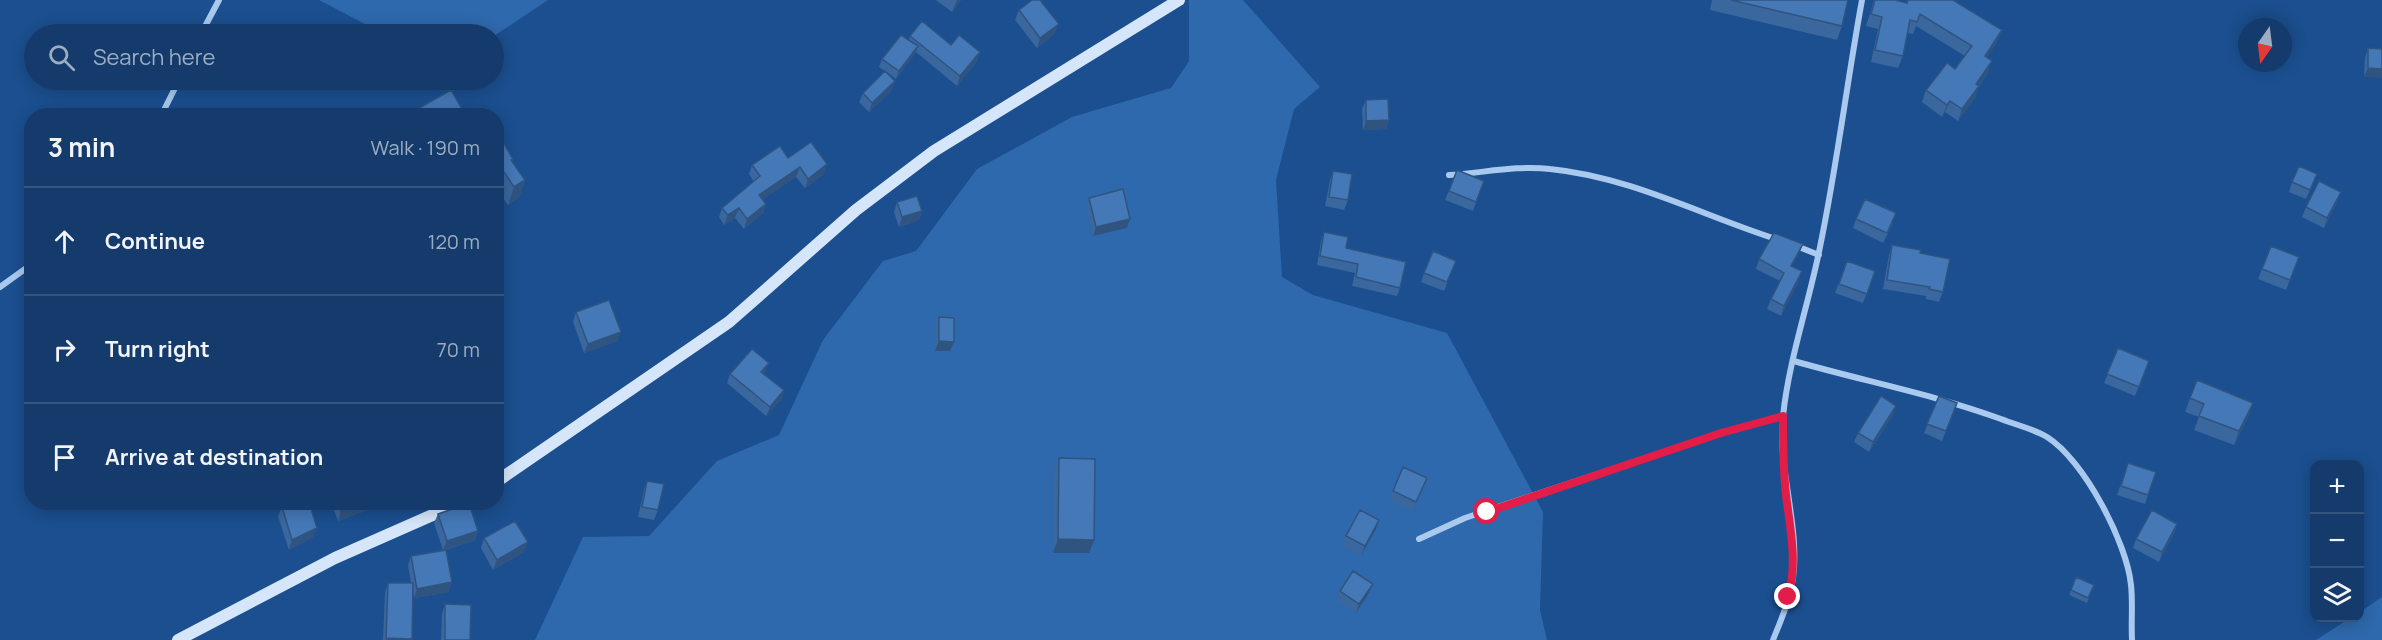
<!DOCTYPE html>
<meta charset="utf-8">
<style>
:root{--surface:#143b6b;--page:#214673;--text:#f1f3f6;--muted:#9dadc1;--line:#33557e}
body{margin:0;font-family:Manrope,sans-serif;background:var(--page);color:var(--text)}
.controls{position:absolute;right:18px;bottom:18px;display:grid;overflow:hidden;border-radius:12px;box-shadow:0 3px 15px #0003}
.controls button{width:54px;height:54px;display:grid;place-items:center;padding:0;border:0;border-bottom:2px solid var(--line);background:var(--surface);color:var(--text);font:30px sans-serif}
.compass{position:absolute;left:2238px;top:18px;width:54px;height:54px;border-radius:50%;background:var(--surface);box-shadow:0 3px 15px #0003;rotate:194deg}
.stop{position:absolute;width:18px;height:18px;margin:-14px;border:4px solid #e11d48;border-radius:50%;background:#fff}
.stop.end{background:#e11d48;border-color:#fff;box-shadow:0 2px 6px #0008}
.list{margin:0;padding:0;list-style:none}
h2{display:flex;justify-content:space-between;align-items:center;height:78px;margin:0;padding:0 24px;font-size:26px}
h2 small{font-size:20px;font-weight:400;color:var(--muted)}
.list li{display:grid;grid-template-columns:39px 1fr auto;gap:18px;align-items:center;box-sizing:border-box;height:108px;padding:0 24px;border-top:2px solid var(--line)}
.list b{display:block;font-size:22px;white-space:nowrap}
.list em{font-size:20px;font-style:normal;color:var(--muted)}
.icon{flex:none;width:33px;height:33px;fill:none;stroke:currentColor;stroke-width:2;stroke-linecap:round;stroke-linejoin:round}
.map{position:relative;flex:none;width:2382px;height:640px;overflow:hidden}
.search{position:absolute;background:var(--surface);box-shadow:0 3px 15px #0003;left:24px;top:24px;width:480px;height:66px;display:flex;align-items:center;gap:15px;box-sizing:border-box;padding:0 21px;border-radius:33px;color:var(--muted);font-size:22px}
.panel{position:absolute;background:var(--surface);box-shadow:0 3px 15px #0003;left:24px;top:108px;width:480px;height:402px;border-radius:24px}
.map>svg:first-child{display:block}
.green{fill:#2e69ad}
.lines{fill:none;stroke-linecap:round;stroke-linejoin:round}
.street{stroke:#a9c9ee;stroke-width:6}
.secondary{stroke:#d6e6fa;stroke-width:12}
.wall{fill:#3a679d}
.shaded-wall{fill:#305480}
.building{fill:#4478b7;stroke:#305480;stroke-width:1.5}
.route{stroke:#e11d48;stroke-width:8}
</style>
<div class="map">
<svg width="2382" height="640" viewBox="0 0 2382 640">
<rect width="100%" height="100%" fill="#1b4f8f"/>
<path class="green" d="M319 0H548L494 36 384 34Z
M1189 0H1243L1320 87 1294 109 1276 180 1282 277 1313 295 1447 333 1543 512 1540 610 1547 640H535L583 537 649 536 717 461 779 435 823 340 883 261 916 251 977 169 1072 117 1171 88 1189 61Z
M2382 597V640H2316L2350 618H2360V612Z"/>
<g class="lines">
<path class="street" d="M201 34 219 0
M161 116 179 80
M1449 175C1483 173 1517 165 1550 169 1631 177 1703 216 1779 240
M1794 245 1819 255
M0 287 32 264
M1794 361C1863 381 1933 394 2001 419 2016 425 2034 429 2047 437 2084 460 2127 543 2131 585 2133 603 2131 622 2132 640
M1419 539 1465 518 1721 433 1783 416
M1773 640C1780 622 1789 603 1792 584 1802 530 1777 471 1783 416 1789 359 1809 303 1820 247 1837 165 1847 82 1862 0"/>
<path class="secondary" d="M496 482 729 322 856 210 934 151 1179 0
M178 640 335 558 462 502"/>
</g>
<path class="wall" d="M936 0H961L952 12Z
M1712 0H1848L1842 26 1837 40 1710 10Z
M1874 0 2002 30 1997 42 1987 57 1988 73 1979 86 1975 98 1958 121 1945 112 1942 117 1922 102 1926 90 1955 69 1965 56 1916 26 1913 34 1908 33 1903 56 1898 68 1871 62 1878 29 1866 26Z
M1019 10 1055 33 1037 48 1015 20Z
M910 36 980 52 977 61 957 86 916 52 896 79 887 72 892 90 869 112 859 102 863 93 885 71 879 67 882 59 909 40Z
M2368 48 2382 49 2364 77 2365 58Z
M1366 100 1389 120 1386 129 1363 130 1362 109Z
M496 130 513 159 512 161 525 180 519 197 508 205 496 188Z
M788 158 824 174 805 188 796 177 763 199 766 204 763 213 744 229 735 218 724 225 719 217 722 208 754 182 749 174 752 165Z
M1457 170 1484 181 1473 211 1445 200Z
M1333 171 1348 200 1344 210 1325 206 1330 180Z
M2292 182 2313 184 2306 199 2289 192Z
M1089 198 1127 228 1093 236 1086 207Z
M897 202 922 211 919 220 899 227 894 212Z
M2337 202 2324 228 2302 217 2306 207Z
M1856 219 1893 223 1883 243 1853 228Z
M1324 232 1400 288 1397 296 1352 286 1355 273 1317 265 1321 241Z
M1803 244 1799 253 1792 266 1799 281 1781 316 1767 309 1771 299 1780 281 1756 269 1759 259Z
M1892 245 1920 253 1943 292 1939 302 1926 299V296L1883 289 1889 255Z
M2271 246 2299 257 2286 290 2258 279Z
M1456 261 1444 291 1421 282 1424 273Z
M1847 261 1875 271 1863 303 1835 293Z
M576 312 621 332 617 341 584 353 573 322Z
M939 317 954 342 950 351H935L936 327Z
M2118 348 2149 361 2135 396 2104 383Z
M769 363 764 374 784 390 781 400 766 416 727 383 730 374Z
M2197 380 2253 403 2248 417 2234 445 2194 430 2199 417 2185 412Z
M1939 396 1957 403 1942 441 1924 433Z
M1893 415 1869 452 1854 442 1858 433Z
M1059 458 1094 540 1089 553H1053L1054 472Z
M2128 463 2156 472 2145 504 2117 495Z
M647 481 658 510 654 520 638 517 644 490Z
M1423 488 1412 511 1389 500 1393 491Z
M331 502H369L367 510 338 521Z
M282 507 313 537 289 550 278 516Z
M438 514 478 531 475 540 445 550 449 592 414 598 413 591 412 640H383L385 593 388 583H411L408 565 411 556 443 550 434 523Z
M2177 524 2174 533 2159 562 2133 548 2136 539Z
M1376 529 1361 556 1342 546 1346 536Z
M484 538 524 552 493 570 481 548Z
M2076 577 2094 585 2087 603 2069 595Z
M1373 584 1369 593 1356 613 1336 600 1340 591Z
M445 604 470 640H441L442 614Z"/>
<path class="shaded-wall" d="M957 0H961L952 12Z
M1059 24 1055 33 1037 48 1040 38Z
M2002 30 1997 42 1981 68 1985 56Z
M918 46 915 54 896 79 899 71Z
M980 52 977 61 957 86 960 76Z
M1992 61 1988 73 1971 96 1976 84Z
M2368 68 2382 69V78L2364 77Z
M895 81 892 90 869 112 872 103Z
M1979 86 1975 98 1958 121 1962 109Z
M1950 101 1945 112 1942 117 1947 105Z
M1389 120 1386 129 1363 130 1366 121Z
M827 164 824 174 805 188 808 179Z
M500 166 496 176V168Z
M800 167 796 177 756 204 759 195Z
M525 180 519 197 508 205 514 187Z
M2341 192 2337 202 2324 228 2327 218Z
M766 204 763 213 744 229 747 219Z
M739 208 735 218 724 225 728 215Z
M922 211 919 220 899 227 902 217Z
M1130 219 1127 228 1093 236 1096 227Z
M1803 244 1799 253 1788 275 1791 266Z
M1802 271 1799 281 1781 316 1784 306Z
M621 332 617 341 584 353 588 344Z
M939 341 954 342 950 351H935Z
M769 363 765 372 757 381 761 372Z
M784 390 781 400 766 416 770 407Z
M2253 403 2248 417 2234 445 2239 431Z
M1896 406 1893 415 1869 452 1873 442Z
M365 502H369L367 510 338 521 341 511Z
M1379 520 1376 529 1361 556 1365 546Z
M2177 524 2174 533 2159 562 2162 552Z
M317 528 313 537 289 550 292 540Z
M478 531 475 540 443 550 447 541Z
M1058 539 1094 540 1089 553H1053Z
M528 542 524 552 493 570 497 560Z
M452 582 449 592 414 598 417 589Z
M1373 584 1369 593 1356 613 1359 604Z
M386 638 412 639V640H386Z"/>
<path class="building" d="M1032 0H1040L1059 24 1040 38 1019 10Z
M1731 0H1848L1842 26Z
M1875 0H1895L1907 3 1908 0H1953L2002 30 1985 56 1992 61 1976 84 1979 86 1962 109 1950 101 1947 105 1926 90 1947 63 1955 69 1972 46 1920 14 1917 22 1910 20 1903 56 1875 50 1882 17 1871 14Z
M922 21 951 45 959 35 980 52 960 76 910 36Z
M901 35 918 46 899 71 882 59Z
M2368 48 2382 49V69L2368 68Z
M885 71 895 81 872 103 863 93Z
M451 90 466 116H405Z
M1388 99 1389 120 1366 121V100Z
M496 130 513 159 511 160 525 180 514 187 500 166 496 168Z
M811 142 827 164 808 179 800 167 759 195 766 204 747 219 739 208 728 215 722 208 760 176 752 165 780 146 788 158Z
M2299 166 2317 174 2310 190 2292 182Z
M1457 170 1484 181 1476 202 1449 191Z
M1333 171 1352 174 1348 200 1329 197Z
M2319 181 2341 192 2327 218 2306 207Z
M1123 189 1130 219 1096 227 1089 198Z
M917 196 922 211 902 217 897 202Z
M1865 199 1896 213 1887 233 1856 219Z
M1324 232 1348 237 1346 248 1406 262 1400 288 1356 277 1358 264 1320 256Z
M1774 233 1803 244 1791 266 1802 271 1784 306 1771 299 1784 273 1759 259Z
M1892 245 1921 250 1920 253 1950 259 1943 292 1929 289 1930 287 1887 280Z
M2271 246 2299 257 2290 280 2262 269Z
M1433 251 1456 261 1447 282 1424 273Z
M1847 261 1875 271 1867 294 1839 284Z
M609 300 621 332 588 344 576 312Z
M939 317 954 318V342L939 341Z
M2118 348 2149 361 2139 387 2107 374Z
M752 349 769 363 761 372 784 390 770 407 730 374Z
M2197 380 2253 403 2239 431 2199 416 2204 404 2190 398Z
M1881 396 1896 406 1873 442 1858 433Z
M1939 396 1957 403 1946 431 1927 424Z
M1059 458 1095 459 1094 540 1058 539Z
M2128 463 2156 472 2148 495 2121 486Z
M1403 467 1427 478 1416 502 1393 491Z
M647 481 664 484 658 510 642 507Z
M290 502H309L317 528 292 540 282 507Z
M338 502H365L341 511Z
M469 503 478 531 447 541 438 514Z
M1360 510 1379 520 1365 546 1346 536Z
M2152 510 2177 524 2162 552 2136 539Z
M515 521 528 542 497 560 484 538Z
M446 550 452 582 417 589 411 556Z
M1353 571 1373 584 1359 604 1340 591Z
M2076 577 2094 585 2088 598 2071 590Z
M388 583H413L412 639 386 638Z
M445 604 471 605 470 640H445Z"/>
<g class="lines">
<path class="route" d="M1487 512 1721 433 1783 416C1783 443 1783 469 1786 495 1790 529 1798 564 1788 597"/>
</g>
</svg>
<div class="controls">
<button>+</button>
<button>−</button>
<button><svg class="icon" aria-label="layers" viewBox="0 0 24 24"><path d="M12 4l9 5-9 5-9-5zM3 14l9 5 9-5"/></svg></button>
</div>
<svg class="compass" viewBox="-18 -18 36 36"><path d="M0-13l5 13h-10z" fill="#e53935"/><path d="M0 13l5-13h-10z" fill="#9dadc1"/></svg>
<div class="stop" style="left:1487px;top:512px"></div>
<div class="stop end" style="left:1788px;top:597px"></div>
<div class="search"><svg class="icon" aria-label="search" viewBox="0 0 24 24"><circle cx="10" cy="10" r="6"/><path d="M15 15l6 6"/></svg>Search here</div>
<section class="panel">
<h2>3 min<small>Walk · 190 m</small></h2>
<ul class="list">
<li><svg class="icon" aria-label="ahead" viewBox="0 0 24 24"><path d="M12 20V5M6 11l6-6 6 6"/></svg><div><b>Continue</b></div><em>120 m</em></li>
<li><svg class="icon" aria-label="right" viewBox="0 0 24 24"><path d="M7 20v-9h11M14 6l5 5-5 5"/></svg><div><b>Turn right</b></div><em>70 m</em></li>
<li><svg class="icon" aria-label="arrive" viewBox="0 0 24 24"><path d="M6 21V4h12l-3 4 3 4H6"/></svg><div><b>Arrive at destination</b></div></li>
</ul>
</section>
</div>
